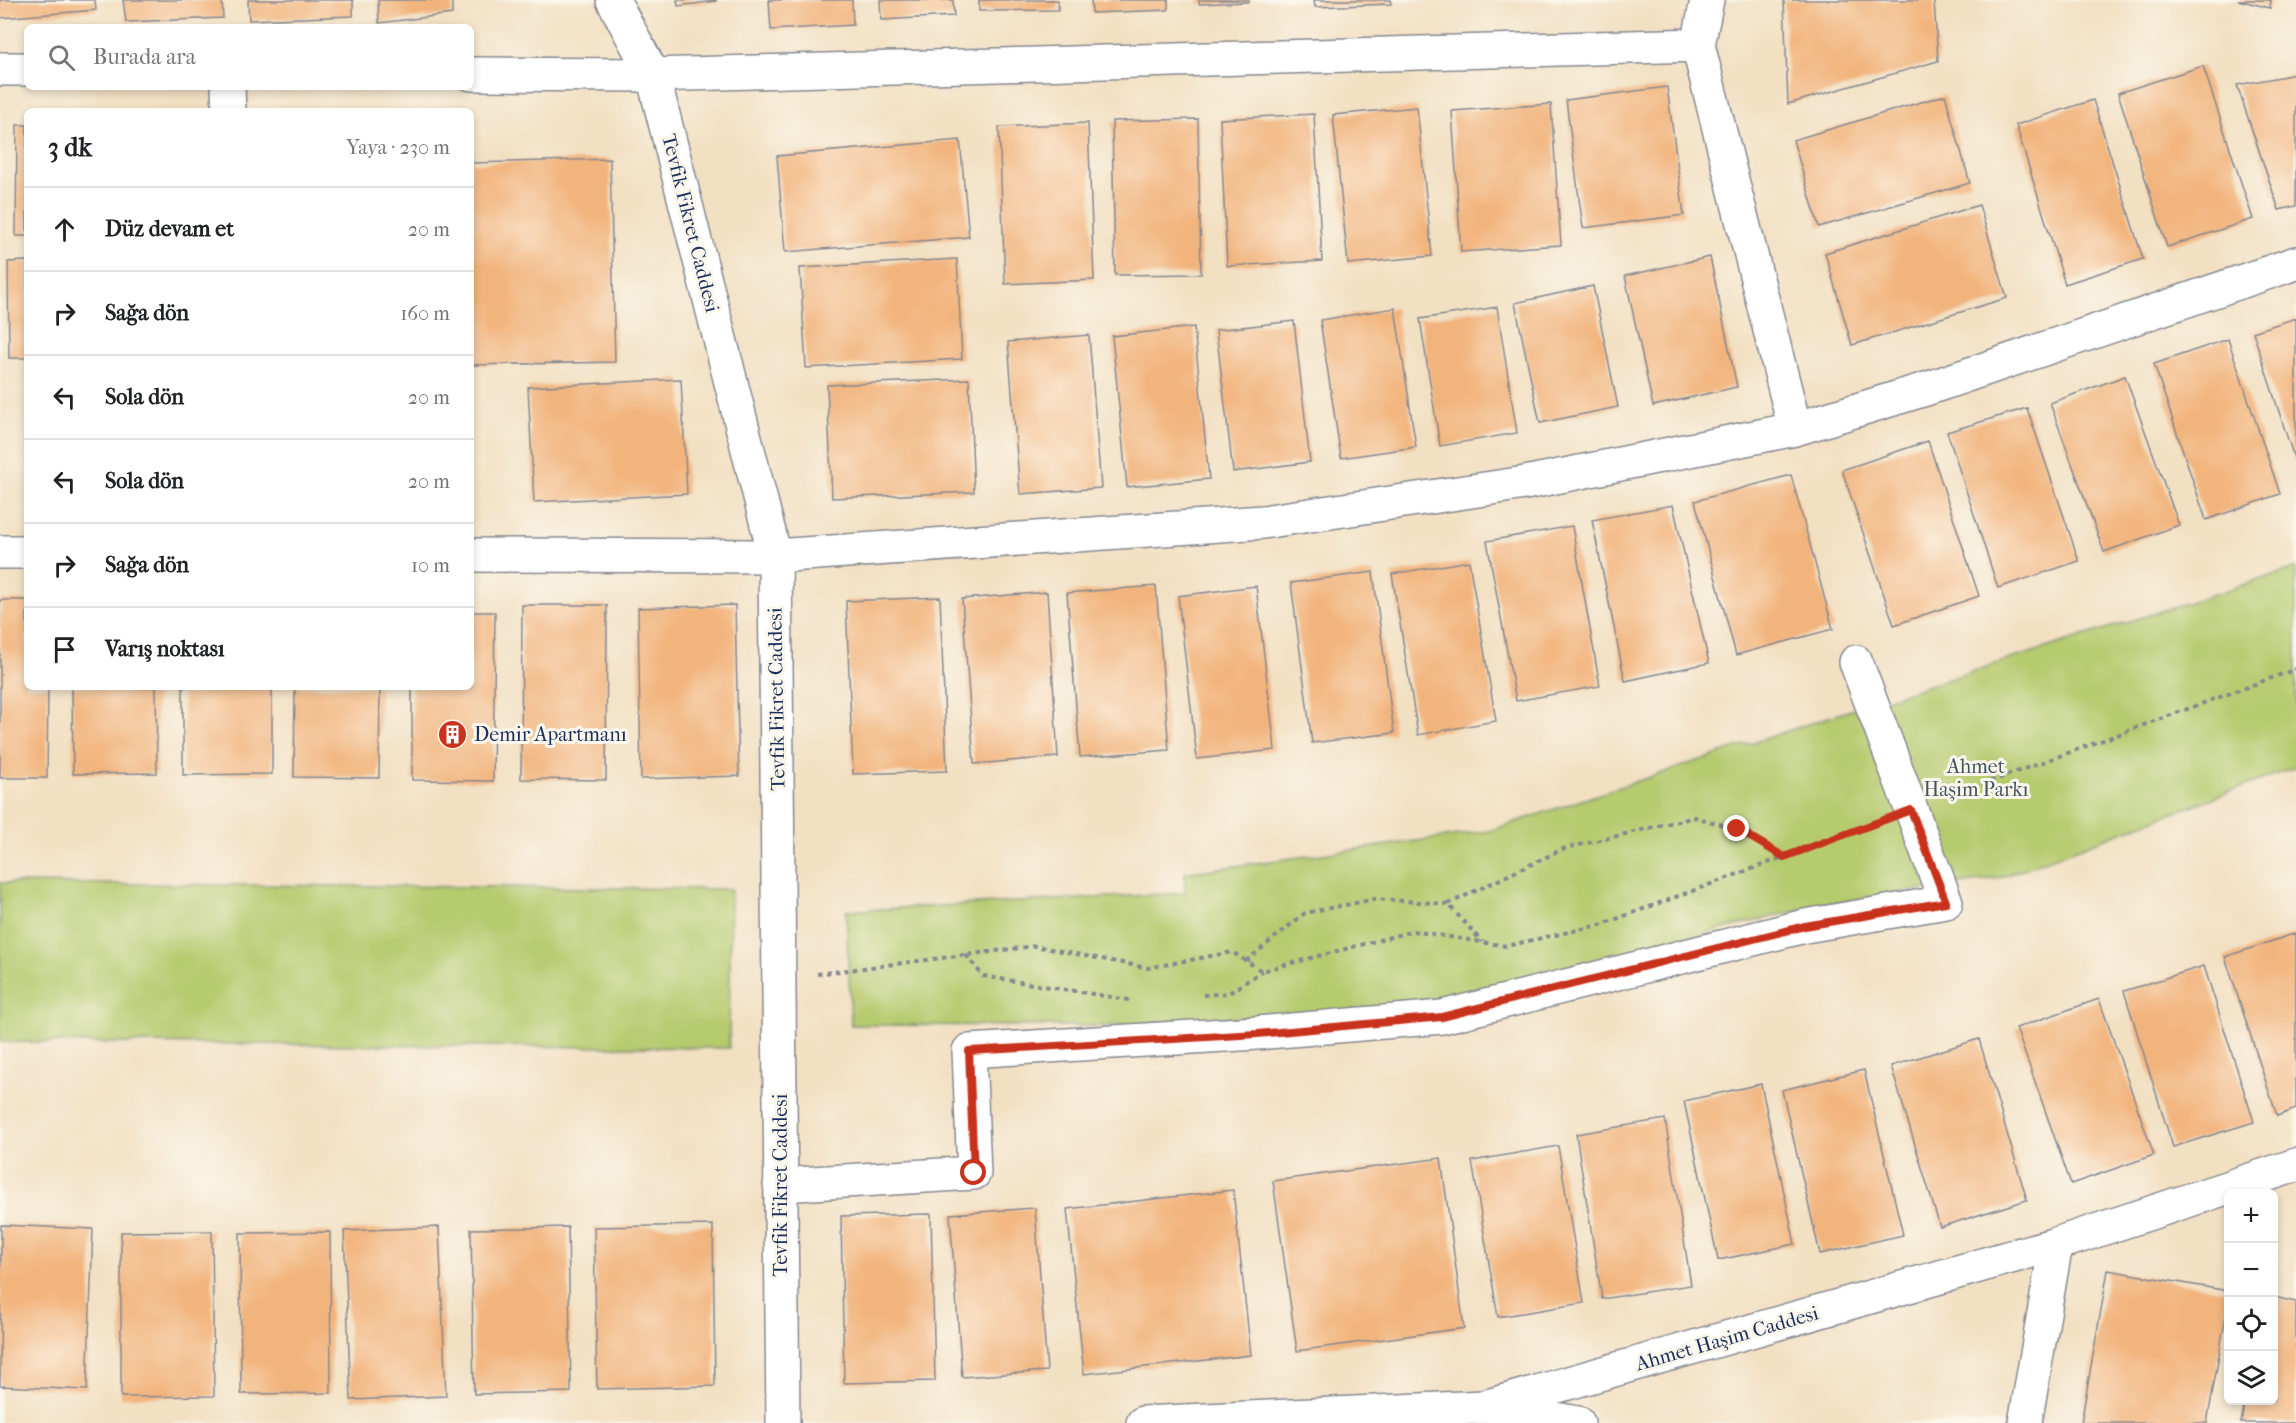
<!DOCTYPE html>
<html lang="tr">
<meta charset="utf-8">
<style>
:root{--surface:#fff;--page:#f6f6f6;--text:#202124;--muted:#757577;--line:#e0e0e0}
body{margin:0;font-family:"IM FELL French Canon",serif;background:var(--page);color:var(--text)}
.controls{position:absolute;right:18px;bottom:18px;display:grid;overflow:hidden;border-radius:9px;box-shadow:0 3px 9px #0003}
.controls button{width:54px;height:54px;display:grid;place-items:center;padding:0;border:0;border-bottom:2px solid var(--line);background:var(--surface);color:var(--text);font:30px sans-serif}
.stop{position:absolute;width:18px;height:18px;margin:-14px;border:4px solid #c8321e;border-radius:50%;background:#fff}
.stop.end{background:#c8321e;border-color:#fff;box-shadow:0 2px 6px #0008}
.list{margin:0;padding:0;list-style:none}
h2{display:flex;justify-content:space-between;align-items:center;height:78px;margin:0;padding:0 24px;font-size:26px}
h2 small{font-size:20px;font-weight:400;color:var(--muted)}
.list li{display:grid;grid-template-columns:39px 1fr auto;gap:18px;align-items:center;box-sizing:border-box;height:84px;padding:0 24px;border-top:2px solid var(--line)}
.list b{display:block;font-size:22px;white-space:nowrap}
.list em{font-size:20px;font-style:normal;color:var(--muted)}
.icon{flex:none;width:33px;height:33px;fill:none;stroke:currentColor;stroke-width:2;stroke-linecap:round;stroke-linejoin:round}
.map{position:relative;flex:none;width:2296px;height:1423px;overflow:hidden}
.search{position:absolute;background:var(--surface);box-shadow:0 3px 9px #0003;left:24px;top:24px;width:450px;height:66px;display:flex;align-items:center;gap:15px;box-sizing:border-box;padding:0 21px;border-radius:9px;color:var(--muted);font-size:22px}
.panel{position:absolute;background:var(--surface);box-shadow:0 3px 9px #0003;left:24px;top:108px;width:450px;height:582px;border-radius:9px}
.map>svg:first-child{display:block}
.green{fill:#b6ca6e;stroke:#687c66;stroke-width:1.5}
.building{fill:#f2b47d}
.lines{fill:none;stroke-linecap:round;stroke-linejoin:round}
.minor-casing{stroke:#868890;stroke-width:36}
.path{stroke:#868890;stroke-width:4;stroke-dasharray:4.5 4.5;stroke-linecap:butt}
.minor{stroke:#fff;stroke-width:33}
.route{stroke:#c8321e;stroke-width:8}
.labels{text-anchor:middle;stroke-width:6;stroke-linejoin:round;paint-order:stroke}
.street-label{font-size:20px;fill:#1b2f5e;stroke:#fbf7ec}
.poi-label{font-size:20px;fill:#1b2f5e;stroke:#fbf7ec;text-anchor:start}
.park-label{font-size:20px;fill:#425662;stroke:#fbf7ec}
</style>
<div class="map">
<svg width="2296" height="1423" viewBox="0 0 2296 1423">
<rect width="100%" height="100%" fill="#fbf7ec"/>
<filter id="ink" filterUnits="userSpaceOnUse"><feTurbulence type="fractalNoise" baseFrequency=".0167" numOctaves="2"/><feDisplacementMap in="SourceGraphic" scale="12" xChannelSelector="R" yChannelSelector="G"/><feConvolveMatrix kernelMatrix="1 2 1 2 8 2 1 2 1" color-interpolation-filters="sRGB"/></filter>
<filter id="wash" filterUnits="userSpaceOnUse"><feTurbulence type="fractalNoise" baseFrequency=".008" numOctaves="4" result="noise"/><feDisplacementMap in="SourceGraphic" scale="24" xChannelSelector="R" yChannelSelector="G"/><feGaussianBlur stdDeviation="1.35" result="paint"/><feColorMatrix in="noise" values="0 0 0 0 0 0 0 0 0 0 0 0 0 0 0 0 0 1.4 0 .05"/><feComposite in="paint" operator="in"/></filter>
<g filter="url(#wash)">
<rect width="100%" height="100%" fill="#f2e0c2"/>
<path class="green" d="M2296 568V767L1999 878 1820 905 1405 1007 1107 1026 851 1025 846 911 1185 893V873L1489 831 1826 718Z
M0 883 731 889 729 1048 0 1042Z"/>
<g id="blocks">
<path class="building" d="M0 0H95L96 10 0 18Z
M123 0H222L223 18 126 22Z
M248 0H353V16L249 20Z
M378 0H452V14L379 23Z
M677 0H716V1L678 6Z
M769 0H852L853 25 771 30Z
M880 0H953L954 16 881 20Z
M979 0H1058V10L979 11Z
M1091 0H1168V10L1092 13Z
M1199 0H1249V2L1199 4Z
M1314 0H1391V4L1315 7Z
M1784 0H1934L1938 61 1788 104Z
M2238 0H2271L2270 8Z
M2203 66 2253 219 2167 247 2118 93Z
M2296 74V206L2279 210 2237 85Z
M1667 87 1684 215 1583 228 1566 100Z
M1945 95 1970 183 1819 227 1793 140Z
M2093 100 2143 259 2065 284 2016 125Z
M1551 104 1561 245 1461 252 1452 111Z
M1417 107 1432 256 1348 264 1333 115Z
M1314 114 1322 261 1227 266 1220 119Z
M1198 119 1201 274 1115 275 1112 121Z
M1088 123 1094 280 1005 284 999 127Z
M17 125H27V236H16Z
M960 140 969 237 785 252 777 156Z
M610 159 615 362 471 365V163Z
M1979 205 2007 298 1852 345 1825 253Z
M1710 257 1737 387 1653 406 1625 276Z
M957 259 962 359 806 368 800 268Z
M27 261V358H9L8 262Z
M1593 286 1618 407 1540 423 1515 303Z
M1497 307 1517 433 1440 446 1420 319Z
M1395 308 1416 447 1341 458 1320 320Z
M2296 318V464L2253 332Z
M1294 321 1310 462 1233 472 1216 330Z
M1194 327 1209 479 1127 487 1112 336Z
M1089 335 1101 488 1020 494 1008 342Z
M2228 339 2280 494 2206 520 2154 364Z
M2125 376 2179 525 2104 552 2050 403Z
M681 379 687 494 534 502 528 387Z
M969 379 974 492 832 498 827 385Z
M2027 408 2079 561 1998 588 1947 432Z
M1928 441 1979 596 1894 625 1842 470Z
M1791 475 1833 629 1736 655 1695 501Z
M1673 505 1709 663 1625 681 1592 520Z
M1572 526 1600 686 1516 701 1487 541Z
M1469 561 1496 721 1418 735 1392 574Z
M1373 572 1394 733 1312 743 1291 583Z
M1156 586 1169 750 1080 757 1067 593Z
M1256 586 1275 750 1197 759 1178 596Z
M1047 592 1058 757 974 764 962 599Z
M940 597 947 771 853 774 846 601Z
M0 600H27V687H48L47 778H0Z
M522 605H607L606 780 521 779Z
M735 605 739 776 641 779 638 608Z
M471 612H495L493 781 412 780V687H471Z
M72 687H156L157 773 73 774Z
M183 687H272V774L183 775Z
M295 687H380L379 778 294 777Z
M2296 933V1109L2277 1116 2225 957Z
M2204 966 2254 1122 2173 1147 2124 991Z
M2099 999 2154 1155 2071 1184 2016 1028Z
M1979 1039 2027 1200 1940 1227 1891 1066Z
M1864 1070 1903 1235 1820 1254 1782 1090Z
M1761 1084 1795 1244 1718 1260 1684 1101Z
M1665 1119 1691 1285 1602 1299 1576 1134Z
M1558 1146 1584 1303 1498 1317 1472 1161Z
M1441 1158 1464 1328 1297 1351 1273 1181Z
M1233 1190 1251 1355 1084 1374 1067 1209Z
M1035 1208 1047 1371 962 1377 950 1214Z
M931 1214 935 1381 844 1383 841 1216Z
M1 1225 93 1229 87 1390 0 1386Z
M713 1225 715 1386 597 1389 594 1227Z
M439 1227 446 1396 351 1400 344 1231Z
M568 1227 571 1392 474 1394 471 1229Z
M212 1231 214 1396 121 1397V1232Z
M330 1232 331 1393 241 1394 240 1233Z
M2108 1270 2228 1291V1304L2207 1423H2081Z
M2274 1297 2296 1302V1423H2241L2245 1400H2274Z"/>
</g>
</g>
<g filter="url(#ink)">
<use href="#blocks" fill-opacity="0" stroke="#868890" stroke-width="1.5"/>
<g class="lines">
<defs>
<path id="minor" d="M613 0 653 75 775 556 783 1423
M1707 0 1698 45 1795 429
M0 69H27
M471 74 653 75 1698 45
M228 87 229 111
M0 552H27
M471 555 775 556 1263 522 1525 483 1795 429 1929 388 2296 263
M780 1185 974 1173 969 1051 1257 1033 1442 1017 1805 926 1946 902 1856 662
M1491 1408 1578 1423
M1143 1423 1484 1407 2056 1244 2296 1165
M2025 1423 2056 1244"/>
</defs>
<use href="#minor" class="minor-casing"/>
<path class="path" d="M1948 797 2296 669
M1448 904 1563 849 1695 817 1737 829 1784 857
M966 955 983 976 1129 1000
M1246 961 1305 913 1375 899 1448 904 1482 942
M817 974 1035 946 1148 968 1232 952 1262 971 1413 931 1506 946 1600 925 1876 823
M1203 995 1229 993 1262 971"/>
<use href="#minor" class="minor"/>
</g>
</g>
<g class="lines" filter="url(#ink)">
<path class="route" d="M974 1173 969 1051 1257 1034 1442 1017 1805 926 1946 902 1911 810 1784 857 1737 829"/>
</g>
<defs>
<symbol id="building-disc" viewBox="-11 -11 22 22"><circle r="9.5" fill="#c8321e" stroke="#fbf7ec"/><path d="M-4-6H4V6H1V3H-1V6H-4ZM-2.5-4.3h1.7v1.8h-1.7ZM.8-4.3h1.7v1.8H.8ZM-2.5-1h1.7V.8h-1.7ZM.8-1h1.7V.8H.8Z" fill="#fff"/></symbol>
</defs>
<g fill-rule="evenodd">
<use href="#building-disc" x="436" y="718" width="33" height="33"/>
</g>
<g class="labels">
<g class="street-label">
<text transform="translate(691 223) rotate(76)" y="7">Tevfik Fikret Caddesi</text>
<text transform="translate(776 699) rotate(-91)" y="7">Tevfik Fikret Caddesi</text>
<text transform="translate(780 1185) rotate(-90)" y="7">Tevfik Fikret Caddesi</text>
<text transform="translate(1727 1338) rotate(-16)" y="7">Ahmet Haşim Caddesi</text>
</g>
<g class="poi-label">
<text x="474" y="741">Demir Apartmanı</text>
</g>
<g class="park-label">
<text x="1976" y="773">Ahmet<tspan x="1976" dy="23">Haşim Parkı</tspan></text>
</g>
</g>
</svg>
<div class="controls">
<button>+</button>
<button>−</button>
<button><svg class="icon" aria-label="locate" viewBox="0 0 24 24"><circle cx="12" cy="12" r="6"/><path d="M12 2v4M12 18v4M2 12h4M18 12h4"/></svg></button>
<button><svg class="icon" aria-label="layers" viewBox="0 0 24 24"><path d="M12 4l9 5-9 5-9-5zM3 14l9 5 9-5"/></svg></button>
</div>
<div class="stop" style="left:974px;top:1173px"></div>
<div class="stop end" style="left:1737px;top:829px"></div>
<div class="search"><svg class="icon" aria-label="search" viewBox="0 0 24 24"><circle cx="10" cy="10" r="6"/><path d="M15 15l6 6"/></svg>Burada ara</div>
<section class="panel">
<h2>3 dk<small>Yaya · 230 m</small></h2>
<ul class="list">
<li><svg class="icon" aria-label="ahead" viewBox="0 0 24 24"><path d="M12 20V5M6 11l6-6 6 6"/></svg><div><b>Düz devam et</b></div><em>20 m</em></li>
<li><svg class="icon" aria-label="right" viewBox="0 0 24 24"><path d="M7 20v-9h11M14 6l5 5-5 5"/></svg><div><b>Sağa dön</b></div><em>160 m</em></li>
<li><svg class="icon" aria-label="left" viewBox="0 0 24 24"><path d="M17 20v-9H6M10 6l-5 5 5 5"/></svg><div><b>Sola dön</b></div><em>20 m</em></li>
<li><svg class="icon" aria-label="left" viewBox="0 0 24 24"><path d="M17 20v-9H6M10 6l-5 5 5 5"/></svg><div><b>Sola dön</b></div><em>20 m</em></li>
<li><svg class="icon" aria-label="right" viewBox="0 0 24 24"><path d="M7 20v-9h11M14 6l5 5-5 5"/></svg><div><b>Sağa dön</b></div><em>10 m</em></li>
<li><svg class="icon" aria-label="arrive" viewBox="0 0 24 24"><path d="M6 21V4h12l-3 4 3 4H6"/></svg><div><b>Varış noktası</b></div></li>
</ul>
</section>
</div>
